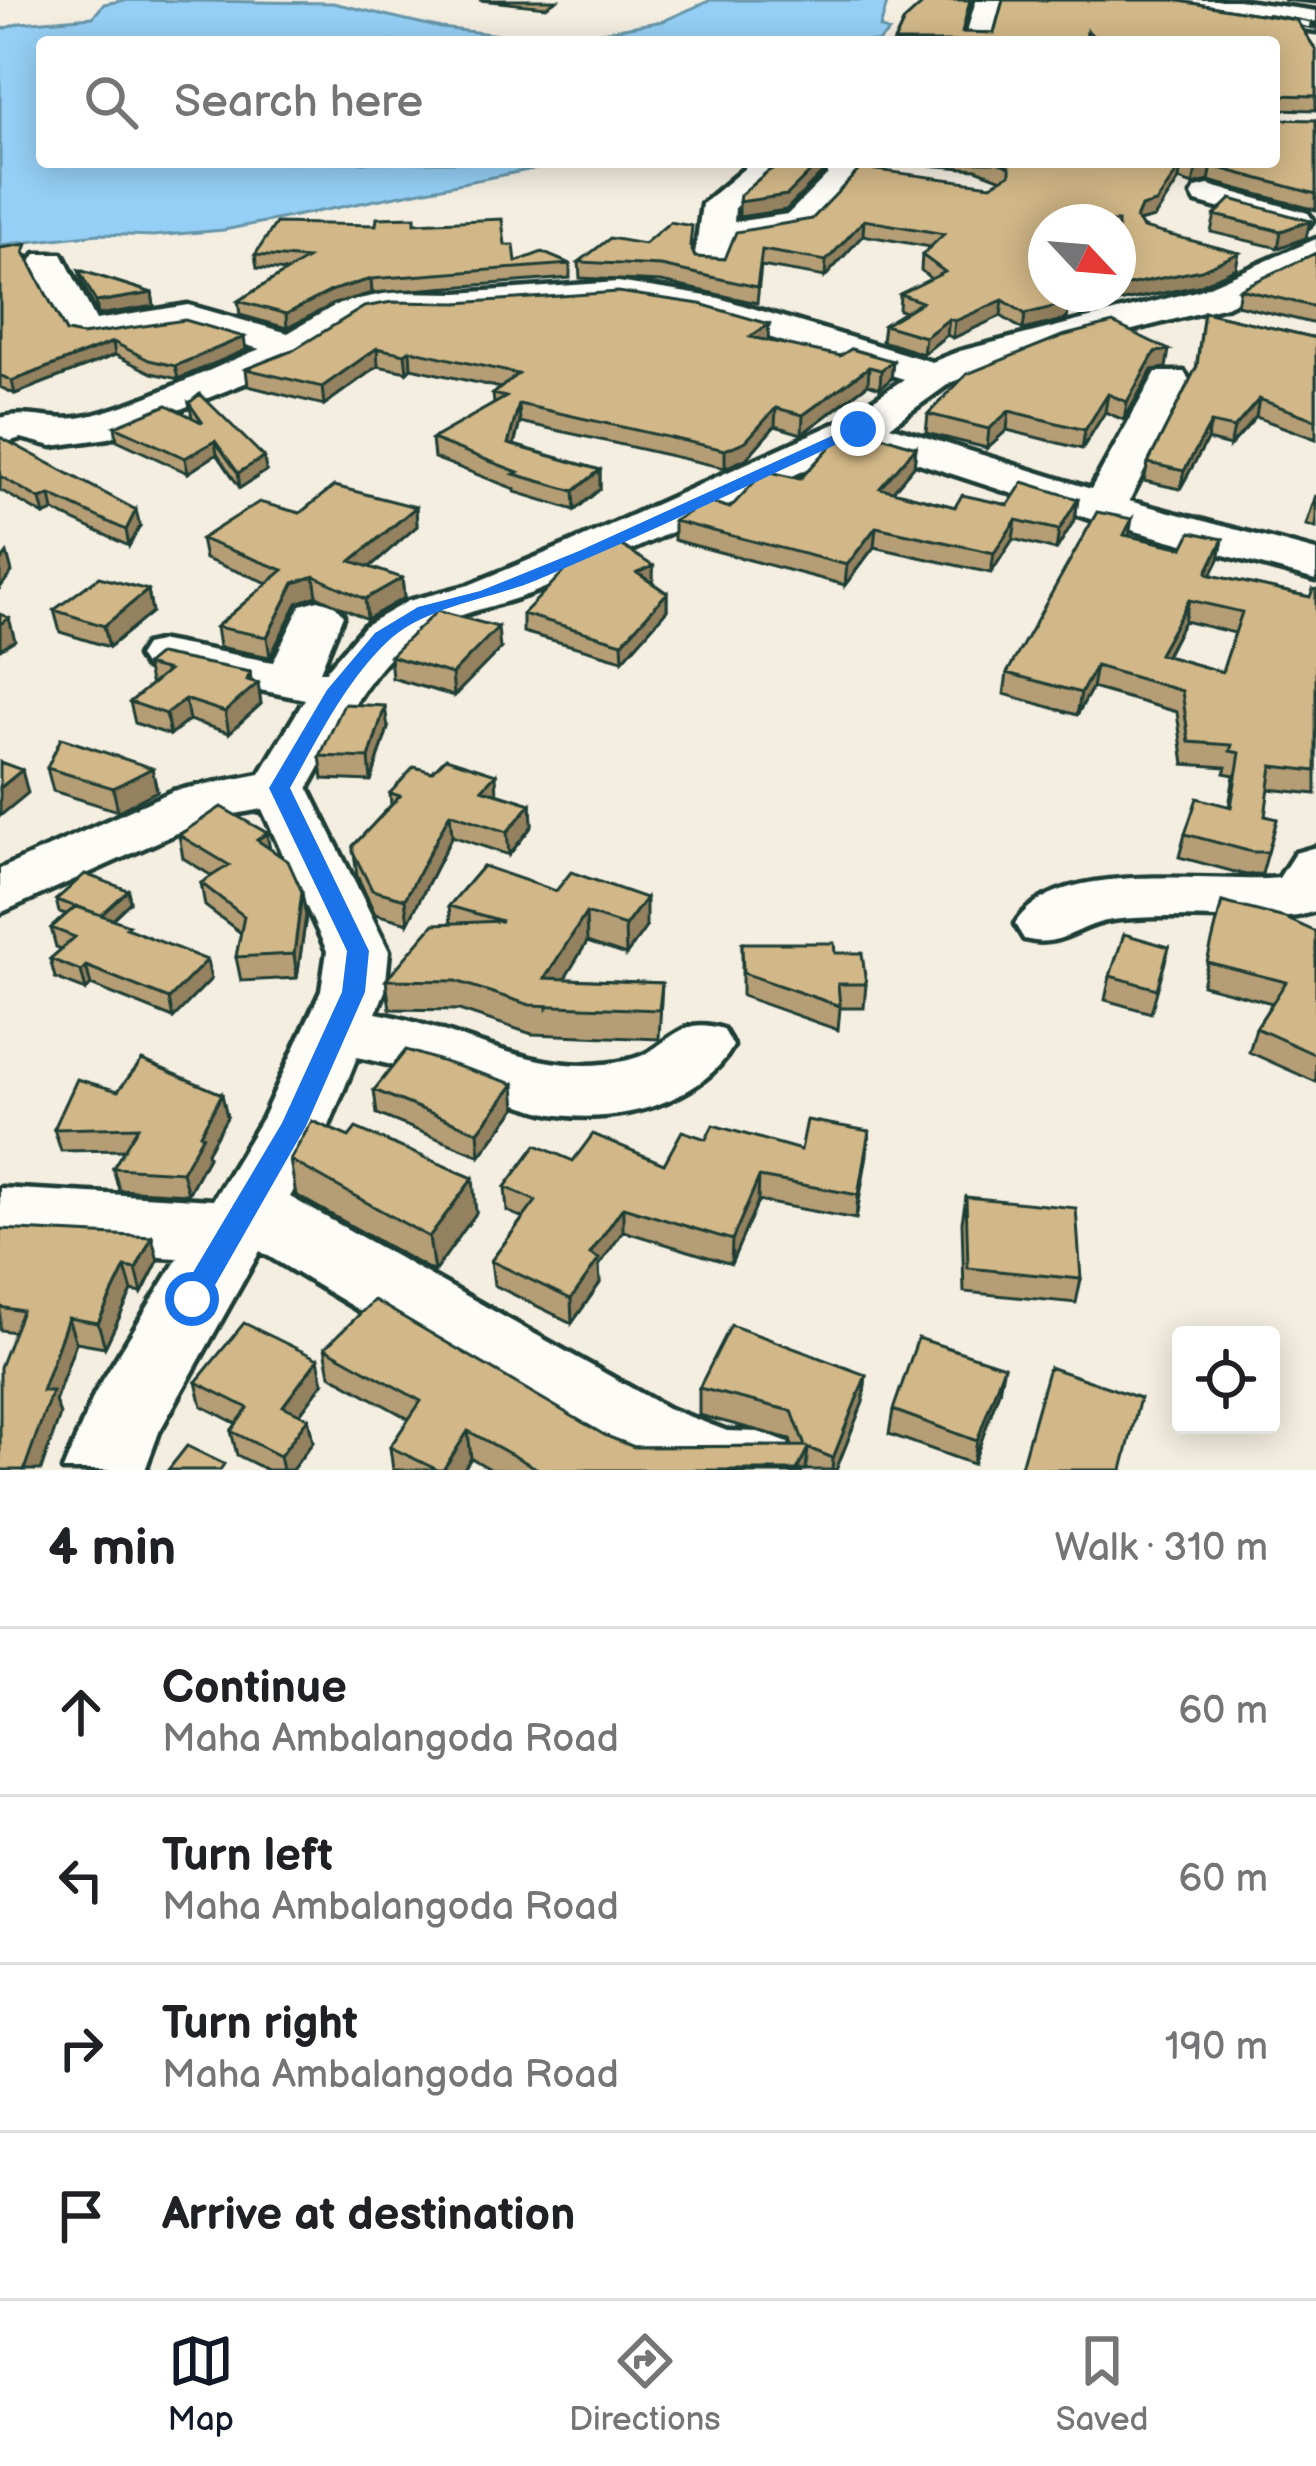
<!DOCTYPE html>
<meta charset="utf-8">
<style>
:root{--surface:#fff;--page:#f2f2f2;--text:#202124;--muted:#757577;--line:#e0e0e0;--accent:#111827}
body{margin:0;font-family:"Balsamiq Sans",sans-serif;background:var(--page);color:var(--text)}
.controls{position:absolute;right:36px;bottom:36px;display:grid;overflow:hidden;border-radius:12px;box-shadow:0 6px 30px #0003}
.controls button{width:108px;height:108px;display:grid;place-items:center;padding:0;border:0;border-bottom:3px solid var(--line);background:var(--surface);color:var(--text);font:60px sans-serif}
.compass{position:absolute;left:1028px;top:204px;width:108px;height:108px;border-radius:50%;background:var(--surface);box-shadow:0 6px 30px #0003;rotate:116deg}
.stop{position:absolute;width:36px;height:36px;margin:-27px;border:9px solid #1a73e8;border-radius:50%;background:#fff}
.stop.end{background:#1a73e8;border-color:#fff;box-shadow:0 3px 12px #0008}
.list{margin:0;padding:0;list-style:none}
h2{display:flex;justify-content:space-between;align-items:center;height:156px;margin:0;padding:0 48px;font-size:51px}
h2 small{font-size:39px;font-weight:400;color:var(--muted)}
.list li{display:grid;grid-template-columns:78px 1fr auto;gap:36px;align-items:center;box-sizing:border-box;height:168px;padding:0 48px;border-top:3px solid var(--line)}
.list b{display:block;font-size:45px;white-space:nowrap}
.list p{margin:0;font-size:39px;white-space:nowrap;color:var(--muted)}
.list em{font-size:39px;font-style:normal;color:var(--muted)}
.icon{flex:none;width:66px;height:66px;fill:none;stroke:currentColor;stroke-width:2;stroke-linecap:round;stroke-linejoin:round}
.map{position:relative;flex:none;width:1316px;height:1470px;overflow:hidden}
.search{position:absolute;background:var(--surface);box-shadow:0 6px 30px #0003;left:36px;right:36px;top:36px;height:132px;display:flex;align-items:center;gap:30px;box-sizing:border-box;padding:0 42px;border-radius:12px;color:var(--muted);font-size:45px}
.sheet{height:828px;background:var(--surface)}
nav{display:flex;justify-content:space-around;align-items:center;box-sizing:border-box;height:168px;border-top:3px solid var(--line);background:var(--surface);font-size:33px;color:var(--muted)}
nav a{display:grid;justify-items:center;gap:6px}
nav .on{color:var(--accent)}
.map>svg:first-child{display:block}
.water{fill:#95cff5;stroke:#6695a8;stroke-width:3}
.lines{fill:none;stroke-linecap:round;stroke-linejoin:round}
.minor-casing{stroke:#1f3d34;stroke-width:9}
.highway-casing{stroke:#1f3d34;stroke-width:9}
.minor{fill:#fdfcf7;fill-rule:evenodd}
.highway{fill:#fdfcf7;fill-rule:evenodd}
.rail-casing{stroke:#1f3d34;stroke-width:8}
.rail{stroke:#fdfcf7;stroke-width:4.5;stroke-dasharray:14;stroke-linecap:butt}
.wall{fill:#b59e75;stroke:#1f3d34;stroke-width:3;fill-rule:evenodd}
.shaded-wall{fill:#93815f;stroke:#1f3d34;stroke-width:3}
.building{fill:#d2b888;stroke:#1f3d34;stroke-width:3;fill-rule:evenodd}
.route{fill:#1a73e8}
</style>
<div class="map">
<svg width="1316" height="1470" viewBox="0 0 1316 1470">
<rect width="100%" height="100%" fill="#f4eee1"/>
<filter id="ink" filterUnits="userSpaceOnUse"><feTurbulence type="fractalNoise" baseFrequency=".00833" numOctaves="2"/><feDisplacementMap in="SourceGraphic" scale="24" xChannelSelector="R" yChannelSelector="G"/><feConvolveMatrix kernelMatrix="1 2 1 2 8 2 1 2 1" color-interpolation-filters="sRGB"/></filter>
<g filter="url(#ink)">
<path class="water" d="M126 0 333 3 441 28 550 41 663 21 711 0H888L880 28 889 32 878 42H42V162H569L224 230 153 236 99 234 0 245V30L20 23 93 17 104 4Z"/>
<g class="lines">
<defs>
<path id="minor" d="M976 0H1002L990 42H964Z
M746 162H778L777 172 735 208 734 222 788 214 828 174 827 162H859L860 176 810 230 732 243 725 270H699L694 262 702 204 745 168Z
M1208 185 1308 213 1313 220 1308 227 1296 230 1196 202 1192 195 1196 188Z
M1316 239V262L1226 306 988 367 950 383 890 426 1091 489 1156 372H1184L1190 381 1129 501 1316 551V580L1087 518 861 444C755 493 649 544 542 589 495 609 436 614 398 649 358 687 335 741 308 788L389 951 385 991 376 1013C450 1026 528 1072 604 1064 617 1063 638 1059 649 1052 678 1033 687 1018 723 1029L733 1046C701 1103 616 1125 553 1114 530 1110 505 1099 483 1092 441 1078 400 1066 357 1057L329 1126 290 1197 667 1408 727 1431 759 1432 788 1443 800 1470H634L609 1460 260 1251 159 1432 145 1470H63L95 1393 178 1258 0 1248V1188L213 1200 263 1117 321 991 327 951 262 809 208 819 0 913V869L173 791 260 774 305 699 145 667 138 656 145 645 163 641 273 662 301 605 318 600 335 605 343 615 320 671 325 672 364 626 408 601 469 585 568 544 843 420 904 379 701 316 618 304 458 315 393 314 364 320 292 364 109 438 52 446 21 438 0 444V418C28 410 54 423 83 417 132 408 211 368 260 349L187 328 84 344 70 341 31 262 36 254H62L96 320 188 305 288 333 339 303 393 292 458 293 618 282 719 298 932 362 960 351 1200 290Z
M1316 847V911L1298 916C1236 923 1173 912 1112 920 1077 925 1061 949 1024 939L1015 924C1057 856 1211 885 1279 878L1295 853Z"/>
<path id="highway" d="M1159 0H1238L1316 11V31L1174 9Z"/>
</defs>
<use href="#minor" class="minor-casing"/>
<use href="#highway" class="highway-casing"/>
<use href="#minor" class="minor"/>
<use href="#highway" class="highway"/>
<defs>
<path id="rail" d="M1268 17 1316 26"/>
</defs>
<use href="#rail" class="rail-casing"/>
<use href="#rail" class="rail"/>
</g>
<path class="wall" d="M479 0H557L546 7Z
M927 0H972L964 32 994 33 1003 0H1173L1296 20 1316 50V110L1274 109V42H894L904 21Z
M1283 0H1316V3Z
M1316 120V210L1209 181 1193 185 1179 180 1154 218 1138 222 1143 228 1236 268 1198 286 1068 312 1067 319 1023 330 1001 316 953 338 947 335 923 354 882 341 884 325 905 312 899 310 900 294 931 279 921 270 922 255 930 247 863 235 825 277 761 266 757 303 661 282 580 278 579 262 644 244 692 242 691 249 695 257 725 259 812 219 991 185 1002 179 976 169 888 162H1274Z
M1215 215 1306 238 1278 248 1211 232Z
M415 223 505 245 516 262 570 264V278L372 293 334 304 287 328 240 315 238 301 287 271 257 268 255 255 376 225Z
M0 248 29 256 28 260 66 332 82 335 246 350 178 379 152 373 115 355 15 394 0 387Z
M1316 253V324L1237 305 1240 289Z
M79 270 152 293 154 306 98 315 82 282Z
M1204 312 1316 338V439L1256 417 1230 446 1207 440 1180 489 1144 481 1148 463 1196 369Z
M768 341 840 356 893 361 891 379 880 388 868 384 802 434 775 426 746 459 725 468 520 422 514 445 600 470V489L575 510 515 492V489L434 458 432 439 494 404 493 394 501 388 411 368 407 372 378 366 324 405 248 386 246 369 292 351Z
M1166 368 1152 370 1124 420 1105 412 1082 449 1007 430 987 448 926 433 928 414 967 374Z
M189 403 266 471 240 488 217 454 188 473 117 440 115 426 192 417Z
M0 437 140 526 129 546 53 511 44 515 0 490Z
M916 447 914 466 892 491 955 507 1078 499 1075 519 1056 550 1013 539 991 573 874 547 845 585 674 540V521L730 508 800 479Z
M1316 495V528L1306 525Z
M416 507 417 526 369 567 402 578 404 598 367 619 317 596 297 603 270 657 219 647 216 627 268 583 205 559 201 539 300 513Z
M1132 519 1129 536 1183 548 1223 539 1219 559 1211 575 1310 597 1316 590V794L1268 789 1265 816 1277 819 1262 874 1246 875 1179 857 1185 834 1229 807 1234 775 1224 773 1226 767 1184 764 1177 712 1092 688 1077 715 1004 694 1007 673ZM1184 621 1235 633 1222 672 1166 656Z
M653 566V583L667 593V610L623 660 523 632V614Z
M148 590 152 612 109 647 60 632 54 610Z
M500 649 454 696 392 678 390 656Z
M146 665 250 672 251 681 258 683 261 704 229 733 189 720 170 735 135 723 130 702 151 686Z
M388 728 371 781 323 779 320 756Z
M47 768H152L157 791 118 811 53 791Z
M390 793H497L531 804 532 826 509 855 452 836 408 923 375 914 357 876 353 846 391 805Z
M267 833 269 848 306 916 297 978 241 981 236 957 241 933 205 906 201 883 212 876 183 858 179 835Z
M483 866 646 927 626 955 587 942 564 979 662 983 659 1039 532 1034 459 1010 390 1009 386 980 451 923 449 906Z
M128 890 130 902 112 919 211 979 173 1018 91 985 86 990 55 978 50 959 62 949 56 947 51 928 66 914 59 912 56 900Z
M1222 902 1316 932V1082L1249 1052 1256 1028 1272 1003 1202 985Z
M742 943 835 953 866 984 864 1008H840L838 1030 742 996Z
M1169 947 1151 1013 1105 1000 1110 976Z
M374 1090 516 1108 480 1156 377 1114Z
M118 1091 227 1117 207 1152 208 1157 188 1194 119 1190 113 1168 124 1150 61 1151 54 1129Z
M869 1131 856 1219 758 1201 731 1264 623 1231 599 1266 600 1283 572 1323 494 1285 491 1261 523 1218 507 1211 505 1187 573 1161 664 1164 706 1139 801 1150Z
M290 1160 476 1213 434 1272 296 1195Z
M966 1197 1081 1279 1076 1303 964 1292 962 1222Z
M0 1229 158 1261 142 1293 132 1291 105 1347 76 1342 55 1401 60 1415 14 1332 0 1330Z
M325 1348 606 1436 634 1447 792 1446 790 1439 699 1415V1388L866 1375 863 1402 836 1470H492L471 1458 463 1470H393L390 1447 409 1419 330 1375Z
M196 1382 323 1383 300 1414 308 1418 313 1442 292 1470H267L237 1455 231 1431 237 1424 202 1406Z
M999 1391 973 1464 889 1434 893 1410Z"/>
<path class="shaded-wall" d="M820 162H826L823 172 786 210 739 217V202Z
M1181 166 1179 180 1154 218 1138 222 1136 219 1141 207Z
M1212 166 1209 181 1193 185 1196 170Z
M864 220 863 235 825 277 826 261Z
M1310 221 1306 238 1278 248 1281 231Z
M1239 253 1236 268 1198 286 1068 312 1067 319 1023 330 1025 314 1060 298 1081 294H1118V287Z
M371 279 372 293 334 304 287 328 286 314 333 290Z
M152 293 154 306 98 315 96 302Z
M1003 300 1001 316 953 338 955 321Z
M949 319 947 335 923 354 925 337Z
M769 324 768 341 750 337Z
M244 337 246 350 178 379 175 366Z
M113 342 115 355 15 394 12 381Z
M377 348 378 366 324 405 322 387Z
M410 350 411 368 407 372 405 354Z
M1169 350 1166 368 1152 370 1124 420 1127 402 1155 352Z
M893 361 891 379 880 388 881 370Z
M869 367 868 384 802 434 803 415Z
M1108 394 1105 412 1082 449 1085 430Z
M1259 399 1256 417 1230 446 1234 428Z
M519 404 520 422 509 462 508 444Z
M776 408 775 426 746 459 725 468V450Z
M1009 411 1007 430 987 448 989 429Z
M1211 423 1207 440 1180 489 1184 471Z
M215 441 217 454 188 473 185 458Z
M916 447 914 466 879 508 880 488Z
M264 457 266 471 240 488 238 473Z
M600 470V489L575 510 574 491Z
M50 495 53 511 44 515 40 499Z
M1078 499 1075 519 1056 550 1059 530Z
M416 507 417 526 354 581 351 561Z
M136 510 140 526 129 546 126 530Z
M1016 520 1013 539 991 573 994 553Z
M876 527 874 547 845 585 847 565Z
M1223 539 1219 559 1202 593 1207 572Z
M7 553 12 572 0 588V562Z
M653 566V583L637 573Z
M314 576 317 596 297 603 270 657 267 637 294 583Z
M402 578 404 598 367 619 365 599Z
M148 590 152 612 109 647 104 626Z
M667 593V610L623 660 622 643Z
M1189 600 1184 621 1155 676 1159 654Z
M9 618 15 640 0 649V624Z
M498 627 500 649 454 696 452 674Z
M1096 666 1092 688 1077 715 1081 693Z
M250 672 252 688 258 683 261 704 229 733 225 712 247 680Z
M185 699 189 720 170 735 166 714Z
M385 706 388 728 371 781 369 758Z
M152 768 157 791 118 811 113 788Z
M22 770 28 793 0 816V788Z
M496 774 497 796 482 789Z
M531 804 532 826 509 855 507 832Z
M450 813 452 836 408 923 405 899Z
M267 833 271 856 257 840Z
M128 890 130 902 103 928 100 916Z
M302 892 306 916 297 978 294 954Z
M646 898V927L626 955 625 926Z
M586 913 587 942 547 1008 545 978Z
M207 960 211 979 173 1018 169 999Z
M86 966 91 985 86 990 81 971Z
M514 1084 516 1108 480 1156 478 1132Z
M222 1094 227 1117 207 1152 208 1157 188 1194 182 1172 200 1134Z
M869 1131 867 1155 856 1219 858 1195Z
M759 1177 758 1201 731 1264 732 1240Z
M473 1178 476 1213 434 1272 429 1237Z
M623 1207V1231L599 1266 600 1283 572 1323 571 1299 590 1254Z
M152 1237 158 1261 142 1293 136 1269Z
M125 1267 132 1291 105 1347 98 1323Z
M68 1318 76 1342 55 1401 60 1415 41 1470H24L42 1391Z
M318 1359 323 1383 288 1430 283 1406Z
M1004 1366 999 1391 973 1464 977 1441Z
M866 1375 863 1402 836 1470H832L833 1458Z
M308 1418 313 1442 292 1470H283L280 1456Z
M468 1431 471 1458 463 1470H443Z
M808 1448 806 1470H797Z"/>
<path class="building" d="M927 0H970L962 32 994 33 1003 0H1173L1296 20 1316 50V96L1274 95V42H1099L1087 30 1086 42H894L904 21Z
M1274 119 1316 120V194L1212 166 1196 170 1181 166 1156 203 1141 207 1136 219 1143 228 1239 253 1201 270 1118 287V222H1046V294H1081L1060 298 1069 303 1025 314 1003 300 955 321 949 319 925 337 884 325 922 302 900 294 945 272 922 255 944 234 864 220 826 261 762 250 757 287 661 266 579 262 610 238 644 244 670 222 692 226 690 246 695 257 725 259 736 232 812 219 861 168 991 185 1010 174V167L998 162H1274Z
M785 162H820L787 195 739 202 740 195 767 172Z
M1231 199 1310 221 1281 231 1215 215Z
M415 217V223L502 219 505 245H514L516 262 542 252 570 264 371 279 333 290 286 314 238 301 307 259 255 255 276 223 376 225 377 218Z
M27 244 24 252 66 332 82 335 185 320 244 337 175 366 149 360 113 342 12 381 0 375V248Z
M1316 253V307L1240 289Z
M79 270 152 293 96 302Z
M618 292 700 304 769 324 750 337 840 356 851 349 893 361 881 370 869 367 803 415 776 408 746 441 725 450 519 404 508 444 600 470 574 491 514 474 518 472 432 439 506 397 493 394 518 374 410 350 405 354 377 348 322 387 246 369 292 351 364 307 392 302 457 303Z
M1204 312 1316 338V420L1259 399 1234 428 1211 423 1184 471 1148 463 1197 366Z
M1113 323 1169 350 1155 352 1127 402 1108 394 1085 430 1009 411 989 429 928 414 967 374 1062 336Z
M200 394 264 457 238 473 215 441 185 458 115 426 167 405 203 423 189 403Z
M863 430 916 447 880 488 955 507 962 495 1008 505 1023 482 1078 499 1059 530 1016 520 994 553 876 527 847 565 674 521 707 501 730 508 759 477 771 472 800 479 833 444Z
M0 437 136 510 126 530 50 495 40 499 0 476Z
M334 486 416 507 351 561 402 578 365 599 314 576 294 583 267 637 216 627 283 570 201 539 259 502 300 513Z
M1097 512 1132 519 1124 535 1183 548 1191 532 1223 539 1207 572 1210 575 1310 597 1313 589 1316 590V771L1272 766 1265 816 1277 819 1268 852H1252L1185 834 1197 798 1231 807 1240 753 1230 751 1232 745 1189 742 1182 691 1096 666 1081 693 1007 673ZM1189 600 1242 612 1222 672 1159 654Z
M619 544 653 566 637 573 667 593 622 643 523 614 571 564Z
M99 577 148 590 104 626 54 610Z
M437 611 498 627 452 674 390 656Z
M0 614 9 618 0 624Z
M159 654 250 672 247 680 258 683 225 712 185 699 166 714 130 702 168 671 146 665Z
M344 704 385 706 369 758 320 756Z
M61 738 152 768 113 788 47 768Z
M446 758 496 774 482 789 531 804 507 832 450 813 405 899 372 890 353 852V846L400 796 390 793 414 767 432 772Z
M0 762 22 770 0 788Z
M221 807 267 833 257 840 288 861 302 892 294 954 236 957 244 916 201 883 229 865 179 835Z
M483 866 556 891 571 872 646 898 625 926 586 913 545 978 662 983 659 1010 530 1005 456 981 386 980 434 924 502 921 449 906Z
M85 874 128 890 101 915 56 900Z
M1222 902 1285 918 1316 932V1055L1256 1028 1286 982 1207 962Z
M76 906 129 925 126 928 207 960 169 999 86 966 81 971 50 959 75 937 51 928Z
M1124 934 1169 947 1157 989 1110 976Z
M742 943H834L835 953H862L866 984H838L840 1006 743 973Z
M406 1050 514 1084 478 1132 374 1090Z
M142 1060 222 1094 200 1134 203 1135 182 1172 113 1168 138 1127 54 1129 77 1079 118 1091Z
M807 1120 869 1131 858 1195 759 1177 732 1240 623 1207 590 1254 599 1259 571 1299 491 1261 536 1201 505 1187 536 1145 573 1161 593 1134 664 1164 682 1131 706 1139 713 1125 801 1150Z
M312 1121 349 1137 356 1128 473 1178 429 1237 290 1160Z
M966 1197 1076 1208 1081 1279 968 1268Z
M0 1229 152 1237 136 1269 125 1267 98 1323 68 1318 42 1391H52L24 1470H0V1367L22 1311 0 1307Z
M374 1300 606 1436 634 1447 805 1446 792 1411 699 1388 731 1325 866 1375 833 1458 808 1448 797 1470H540L468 1431 443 1470H438L390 1447 421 1401 325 1348Z
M244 1323 318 1359 283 1406 308 1418 280 1456 231 1431 248 1408 196 1382Z
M918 1338 1004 1366 977 1441 893 1410Z
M1049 1367 1140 1398 1122 1470H1020Z
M187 1446 224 1464 220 1470H168Z"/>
</g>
<path class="route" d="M858 424 863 425V432C755 482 647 534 537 580 489 600 424 606 386 643 344 684 318 738 290 788L369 951 365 992 306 1126 202 1308H182L178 1299 182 1291 282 1123 342 992 347 951 269 788 327 690 375 633 418 607 480 591 579 551Z"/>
</svg>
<div class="controls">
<button><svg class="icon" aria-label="locate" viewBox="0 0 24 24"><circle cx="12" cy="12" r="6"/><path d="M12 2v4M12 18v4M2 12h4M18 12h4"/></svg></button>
</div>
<svg class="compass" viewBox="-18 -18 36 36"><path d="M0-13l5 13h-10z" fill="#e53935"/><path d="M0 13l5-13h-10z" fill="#757577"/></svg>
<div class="stop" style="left:192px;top:1299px"></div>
<div class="stop end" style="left:858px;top:429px"></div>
<div class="search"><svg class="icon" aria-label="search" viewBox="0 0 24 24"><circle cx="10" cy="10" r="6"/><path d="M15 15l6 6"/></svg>Search here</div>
</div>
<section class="sheet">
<h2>4 min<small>Walk · 310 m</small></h2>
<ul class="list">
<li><svg class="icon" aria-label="ahead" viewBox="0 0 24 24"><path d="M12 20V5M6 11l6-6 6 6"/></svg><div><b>Continue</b><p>Maha Ambalangoda Road</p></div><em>60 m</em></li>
<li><svg class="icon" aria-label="left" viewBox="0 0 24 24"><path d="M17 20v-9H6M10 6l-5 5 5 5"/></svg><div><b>Turn left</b><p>Maha Ambalangoda Road</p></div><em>60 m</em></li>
<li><svg class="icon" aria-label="right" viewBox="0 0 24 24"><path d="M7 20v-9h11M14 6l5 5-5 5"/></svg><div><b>Turn right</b><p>Maha Ambalangoda Road</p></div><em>190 m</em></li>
<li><svg class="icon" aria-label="arrive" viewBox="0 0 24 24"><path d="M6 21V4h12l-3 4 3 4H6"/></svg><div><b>Arrive at destination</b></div></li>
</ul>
</section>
<nav>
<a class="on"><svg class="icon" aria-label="map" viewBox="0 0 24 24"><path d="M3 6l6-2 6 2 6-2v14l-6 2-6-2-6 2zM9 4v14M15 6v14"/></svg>Map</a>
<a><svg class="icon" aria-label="directions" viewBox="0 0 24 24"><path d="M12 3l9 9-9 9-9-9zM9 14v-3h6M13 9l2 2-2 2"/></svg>Directions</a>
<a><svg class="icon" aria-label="saved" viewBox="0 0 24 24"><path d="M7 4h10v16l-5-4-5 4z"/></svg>Saved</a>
</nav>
